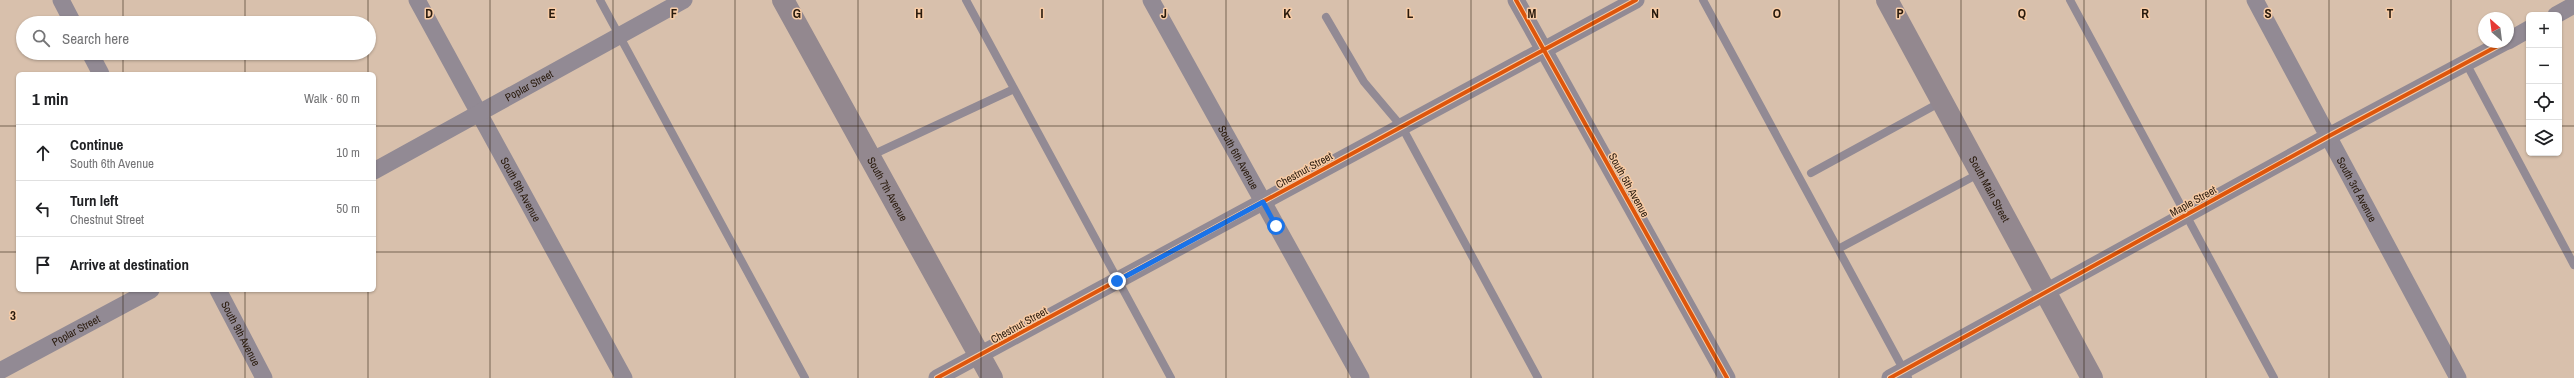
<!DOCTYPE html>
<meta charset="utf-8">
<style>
:root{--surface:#fff;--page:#f2f2f2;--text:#202124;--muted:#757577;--line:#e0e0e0}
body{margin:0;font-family:"Archivo Narrow",sans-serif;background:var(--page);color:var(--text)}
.controls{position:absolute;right:12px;top:12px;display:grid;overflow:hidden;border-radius:6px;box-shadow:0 1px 3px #0004}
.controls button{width:36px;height:36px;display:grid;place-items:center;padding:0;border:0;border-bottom:1px solid var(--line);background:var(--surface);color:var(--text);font:20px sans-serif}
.compass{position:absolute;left:2478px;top:12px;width:36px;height:36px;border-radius:50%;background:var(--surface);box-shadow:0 1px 3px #0004;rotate:332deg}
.stop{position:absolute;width:12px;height:12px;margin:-9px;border:3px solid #1a73e8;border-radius:50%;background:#fff}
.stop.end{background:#1a73e8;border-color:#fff;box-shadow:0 1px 4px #0008}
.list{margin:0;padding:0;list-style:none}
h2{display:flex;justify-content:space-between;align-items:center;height:52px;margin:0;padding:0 16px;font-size:17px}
h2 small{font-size:13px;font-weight:400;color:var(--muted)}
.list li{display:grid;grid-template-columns:26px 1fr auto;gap:12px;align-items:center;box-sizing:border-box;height:56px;padding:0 16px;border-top:1px solid var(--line)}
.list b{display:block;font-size:15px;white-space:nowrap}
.list p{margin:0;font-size:13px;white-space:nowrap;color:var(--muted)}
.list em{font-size:13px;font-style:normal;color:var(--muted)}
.icon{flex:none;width:22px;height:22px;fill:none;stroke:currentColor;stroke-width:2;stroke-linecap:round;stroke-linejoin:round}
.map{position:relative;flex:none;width:2574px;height:378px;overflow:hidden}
.search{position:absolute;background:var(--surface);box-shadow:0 1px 3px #0004;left:16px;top:16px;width:360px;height:44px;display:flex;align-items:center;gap:10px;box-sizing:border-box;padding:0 14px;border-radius:22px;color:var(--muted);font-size:15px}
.panel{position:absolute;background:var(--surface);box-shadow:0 1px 3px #0004;left:16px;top:72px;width:360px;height:220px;border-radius:6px}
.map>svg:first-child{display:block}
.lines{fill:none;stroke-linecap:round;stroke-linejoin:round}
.lane{stroke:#928a94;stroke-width:8}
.street{stroke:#928a94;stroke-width:17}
.secondary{stroke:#93888f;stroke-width:22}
.cycleway-casing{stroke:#f7cca7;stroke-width:6}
.cycleway{stroke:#de560c;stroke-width:4}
.route{stroke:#1a73e8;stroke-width:5}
.grid{fill:none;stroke:#291a0c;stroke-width:1;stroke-opacity:0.55}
.labels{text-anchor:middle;stroke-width:3;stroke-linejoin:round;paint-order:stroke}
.street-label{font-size:11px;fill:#291a0c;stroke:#f7cca7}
.grid-label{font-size:13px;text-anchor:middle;font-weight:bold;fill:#291a0c;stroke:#f7cca7;stroke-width:3;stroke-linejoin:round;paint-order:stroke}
</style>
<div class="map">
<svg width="2574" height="378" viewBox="0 0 2574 378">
<rect width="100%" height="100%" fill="#d8c0ac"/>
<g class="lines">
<path class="lane" d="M600 0 805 378
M966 0 1171 378
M1703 0 1908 378
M2070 0 2274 378
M1326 17 1364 82 1402 127 1538 378
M2466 63 2574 265
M870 156 1014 89
M1811 173 1941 102
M1838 249 1980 173"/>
<g class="street">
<path d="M61 0 73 23"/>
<path id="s1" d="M417 0 624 378"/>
<path id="s2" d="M1151 0 1361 378"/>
<path d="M1516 0 1727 378"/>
<path id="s3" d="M2255 0 2458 378"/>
<path d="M2556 15 2574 5"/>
<path d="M2508 41 2529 29"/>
<path d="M90 53 101 74"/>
<path id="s4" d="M374 171 684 0"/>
<path id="s5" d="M218 290 264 378"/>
<path id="s6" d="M0 371 151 290"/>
<path d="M937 378 1636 0"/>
<path d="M1890 378 2329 136 2505 42"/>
</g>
<g class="secondary">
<path id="s7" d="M783 0 992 378"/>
<path id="s8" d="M1887 0 2092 378"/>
</g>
<defs>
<path id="cycleway" d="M1516 0 1727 378
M937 378 1636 0
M1890 378 2329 136 2505 42"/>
</defs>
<use href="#cycleway" class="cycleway-casing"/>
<use href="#cycleway" class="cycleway"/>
</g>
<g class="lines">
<path class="route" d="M1117 281 1263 202 1276 226"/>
</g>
<path class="grid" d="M123 0V23M245 0V23M368 0V23M490 0V378M613 0V378M735 0V378M858 0V378M981 0V378M1103 0V378M1226 0V378M1348 0V378M1471 0V378M1593 0V378M1716 0V378M1839 0V378M1961 0V378M2084 0V378M2206 0V378M2329 0V378M2451 0V378M123 53V74M245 53V74M368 53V74M0 126H18M374 126H2529M2559 126H2574M0 252H18M374 252H2574M123 290V378M245 290V378M368 290V378"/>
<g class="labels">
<g class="street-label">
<text dy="4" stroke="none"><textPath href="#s4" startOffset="177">Poplar Street</textPath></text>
<text dy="4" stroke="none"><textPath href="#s2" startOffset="180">South 6th Avenue</textPath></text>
<text transform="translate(1304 170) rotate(-29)" y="4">Chestnut Street</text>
<text transform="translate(1629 185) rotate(61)" y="4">South 5th Avenue</text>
<text dy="4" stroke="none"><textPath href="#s1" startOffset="216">South 8th Avenue</textPath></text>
<text dy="4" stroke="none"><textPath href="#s7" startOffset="216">South 7th Avenue</textPath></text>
<text dy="4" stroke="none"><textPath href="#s8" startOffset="215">South Main Street</textPath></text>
<text dy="4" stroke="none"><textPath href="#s3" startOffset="215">South 3rd Avenue</textPath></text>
<text transform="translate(2193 201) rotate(-29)" y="4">Maple Street</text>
<text transform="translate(1019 325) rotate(-29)" y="4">Chestnut Street</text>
<text dy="4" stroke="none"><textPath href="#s6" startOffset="86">Poplar Street</textPath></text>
<text dy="4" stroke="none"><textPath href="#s5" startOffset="49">South 9th Avenue</textPath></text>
</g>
</g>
<g class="grid-label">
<text x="429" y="18">D</text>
<text x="552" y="18">E</text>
<text x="674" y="18">F</text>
<text x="797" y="18">G</text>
<text x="919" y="18">H</text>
<text x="1042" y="18">I</text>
<text x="1164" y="18">J</text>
<text x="1287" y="18">K</text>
<text x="1410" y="18">L</text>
<text x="1532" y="18">M</text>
<text x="1655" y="18">N</text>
<text x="1777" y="18">O</text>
<text x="1900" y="18">P</text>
<text x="2022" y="18">Q</text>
<text x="2145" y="18">R</text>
<text x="2268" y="18">S</text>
<text x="2390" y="18">T</text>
<text x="13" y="320">3</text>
</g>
</svg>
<div class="controls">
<button>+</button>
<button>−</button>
<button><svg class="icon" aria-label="locate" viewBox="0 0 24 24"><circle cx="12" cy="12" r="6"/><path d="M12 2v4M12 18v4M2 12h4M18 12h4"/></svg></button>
<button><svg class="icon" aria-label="layers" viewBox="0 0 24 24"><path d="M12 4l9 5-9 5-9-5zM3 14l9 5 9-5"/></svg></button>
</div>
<svg class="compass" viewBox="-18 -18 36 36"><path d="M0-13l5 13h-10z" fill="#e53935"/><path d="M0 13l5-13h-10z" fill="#757577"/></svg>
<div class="stop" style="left:1276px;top:226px"></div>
<div class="stop end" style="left:1117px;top:281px"></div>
<div class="search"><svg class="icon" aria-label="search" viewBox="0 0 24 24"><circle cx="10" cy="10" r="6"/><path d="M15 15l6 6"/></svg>Search here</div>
<section class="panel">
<h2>1 min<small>Walk · 60 m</small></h2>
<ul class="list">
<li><svg class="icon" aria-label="ahead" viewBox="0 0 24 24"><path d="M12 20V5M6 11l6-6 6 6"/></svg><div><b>Continue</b><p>South 6th Avenue</p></div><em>10 m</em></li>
<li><svg class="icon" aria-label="left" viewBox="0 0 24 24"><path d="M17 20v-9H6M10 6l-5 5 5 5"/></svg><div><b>Turn left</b><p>Chestnut Street</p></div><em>50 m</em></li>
<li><svg class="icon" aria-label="arrive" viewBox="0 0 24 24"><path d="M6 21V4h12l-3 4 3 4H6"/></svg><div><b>Arrive at destination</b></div></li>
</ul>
</section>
</div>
